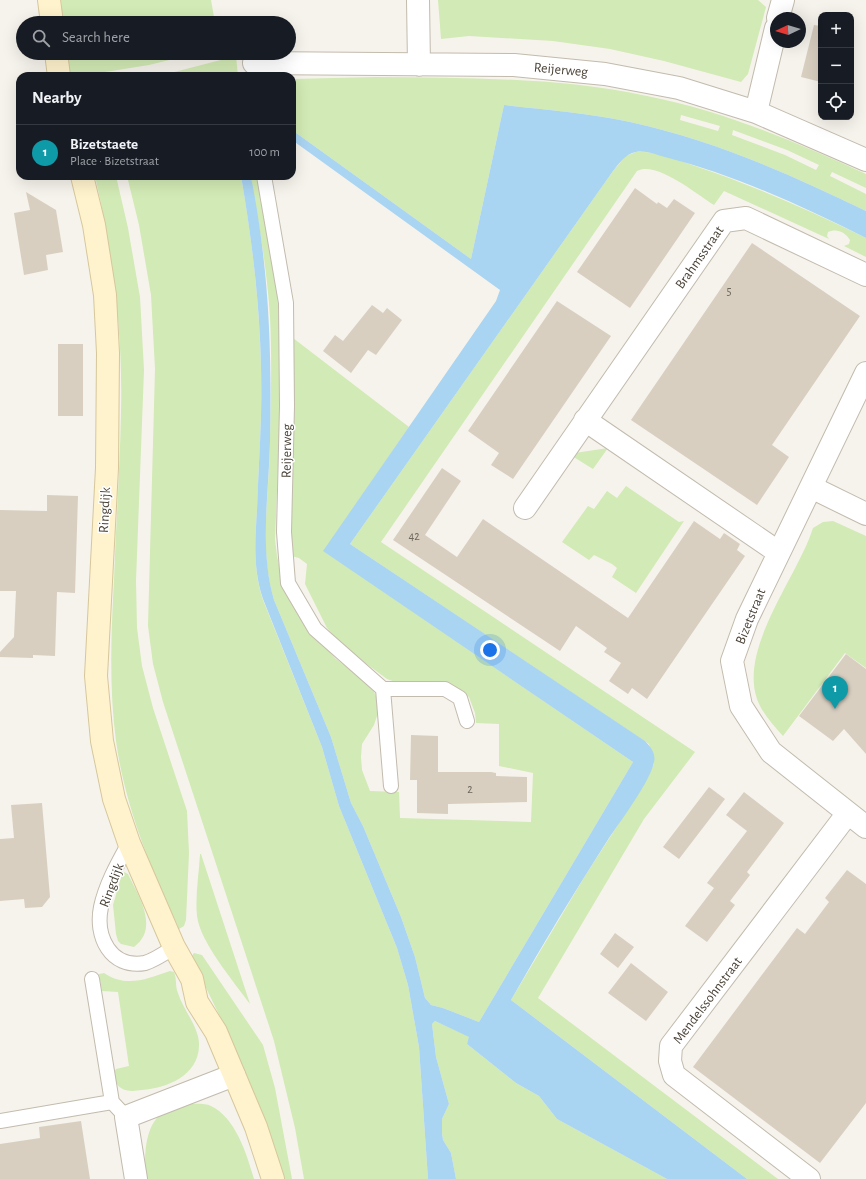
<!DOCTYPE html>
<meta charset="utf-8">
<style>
:root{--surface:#171b24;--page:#242831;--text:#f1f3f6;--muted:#9ea1a6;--line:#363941;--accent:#b45309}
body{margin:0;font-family:"Alegreya Sans",sans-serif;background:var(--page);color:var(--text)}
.controls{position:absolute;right:12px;top:12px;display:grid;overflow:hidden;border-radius:8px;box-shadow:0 4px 16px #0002}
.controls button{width:36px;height:36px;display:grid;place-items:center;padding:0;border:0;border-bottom:1px solid var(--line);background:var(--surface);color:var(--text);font:20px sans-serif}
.compass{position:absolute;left:770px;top:12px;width:36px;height:36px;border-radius:50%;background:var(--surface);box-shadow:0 4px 16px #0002;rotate:266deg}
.you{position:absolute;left:490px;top:650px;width:14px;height:14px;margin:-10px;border:3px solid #fff;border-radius:50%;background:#1a73e8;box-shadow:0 0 0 6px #1a73e833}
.badge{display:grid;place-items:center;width:26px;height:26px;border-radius:50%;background:var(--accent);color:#fff;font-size:13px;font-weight:700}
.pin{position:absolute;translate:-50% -33px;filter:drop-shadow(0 1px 2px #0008)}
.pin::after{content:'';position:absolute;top:21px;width:14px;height:12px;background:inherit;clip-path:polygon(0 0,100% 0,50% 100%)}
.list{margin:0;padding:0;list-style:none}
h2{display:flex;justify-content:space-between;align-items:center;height:52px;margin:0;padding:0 16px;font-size:17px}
h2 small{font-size:13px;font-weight:400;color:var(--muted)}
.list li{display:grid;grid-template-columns:26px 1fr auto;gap:12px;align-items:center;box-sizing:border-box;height:56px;padding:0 16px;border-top:1px solid var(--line)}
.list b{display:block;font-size:15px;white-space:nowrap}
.list p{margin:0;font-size:13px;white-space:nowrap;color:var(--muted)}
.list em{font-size:13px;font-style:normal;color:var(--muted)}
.icon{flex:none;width:22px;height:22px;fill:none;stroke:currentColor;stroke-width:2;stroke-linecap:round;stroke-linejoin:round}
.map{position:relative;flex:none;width:866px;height:1179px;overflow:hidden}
.search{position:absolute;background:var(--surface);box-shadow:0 4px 16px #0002;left:16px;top:16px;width:280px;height:44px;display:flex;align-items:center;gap:10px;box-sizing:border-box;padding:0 14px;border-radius:22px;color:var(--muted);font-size:15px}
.panel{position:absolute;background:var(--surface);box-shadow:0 4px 16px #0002;left:16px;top:72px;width:280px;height:108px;border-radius:12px}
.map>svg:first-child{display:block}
.green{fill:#d2eab5;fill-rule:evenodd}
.water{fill:#a9d4f2}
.building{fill:#d8cfc1}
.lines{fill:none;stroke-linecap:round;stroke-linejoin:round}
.lane-casing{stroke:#c2bbae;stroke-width:16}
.street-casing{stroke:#c2bbae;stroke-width:24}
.secondary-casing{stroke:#d6c79b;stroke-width:24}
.lane{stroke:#fff;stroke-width:14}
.street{stroke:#fff;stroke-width:22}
.secondary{stroke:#fff3cd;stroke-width:22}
.labels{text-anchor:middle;stroke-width:3;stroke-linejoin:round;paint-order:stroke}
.number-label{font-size:12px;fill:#6e675b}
.street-label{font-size:14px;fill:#4b4439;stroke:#fff}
</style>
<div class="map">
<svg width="866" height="1179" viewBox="0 0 866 1179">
<rect width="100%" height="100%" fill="#f6f3ec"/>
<path class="green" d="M61 0H211L215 23H63Z
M438 0H758L766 7 748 74 741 82 664 61 610 49 553 41 469 36 441 39Z
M67 53H198L149 65 80 76H70Z
M236 56 238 76H159Z
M376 77C467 78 558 77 647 96 724 111 795 142 866 174V188L832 172 830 176 866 194V211C790 174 713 140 630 122 589 113 546 110 504 105L471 259 292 130V79ZM681 115 720 126 718 131 680 120ZM733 130 787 150 819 165 816 170 785 155 732 135Z
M636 152C655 150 677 160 695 166 754 186 810 210 866 238V257L844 246 849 244 850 240C845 232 837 228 828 232L827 236 829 239 724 191 714 205C698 195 656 160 637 171L381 542 695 752 644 819 538 998 778 1179H747L511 1000 585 876 641 789 654 764 649 744 350 544 613 171 626 156Z
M95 176H116L128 228 140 297 144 370 136 581 137 628 142 666 153 708 187 811 189 853 186 920 184 926 179 929 176 927 178 926C150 867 125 806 116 741 109 688 111 634 114 580 116 524 120 468 121 412 123 332 113 254 95 176Z
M127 176H241C255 256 263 335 261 416 260 448 258 479 257 510 255 541 253 570 263 600L322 747 339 806 397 948 408 985 419 1047 428 1179H304L295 1128 274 1041 163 702 153 664 148 626 155 369 151 295 139 225Z
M250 176H259L277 287 280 344V417L275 539 277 556 285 592 302 619 335 658 371 686 377 698 379 710 374 725 362 744 361 757 362 770 370 791 399 792 400 818 531 822 533 773 499 766V724L476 723 475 713 469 697 458 688 443 685 398 683 387 679 345 648 327 628 305 584 307 564 299 558 291 556 289 534 294 427 293 338 409 427 324 551 633 762 479 1022 443 1008 431 1005 425 998 415 957 401 917 363 826 351 803 331 737 274 600C258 548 270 492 270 438 271 398 272 357 270 317 267 269 259 223 250 176Z
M608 448 593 469 572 456 575 453Z
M626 486 679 522 684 521 636 593 612 577 617 568 612 564 594 555 589 560 562 542 588 506 594 509 607 491 617 498Z
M833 521 866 536V668L845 653 783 736C773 725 762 713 757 699 739 647 798 576 813 528L823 522Z
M200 854H201L250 1004C234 982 200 942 197 916 195 896 199 874 200 854Z
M124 872 128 874C138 895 160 928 134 947L121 944 118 941 116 934 113 905 122 874Z
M194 953 202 955 263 1045 275 1088 292 1179H284C263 1101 226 1029 191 957Z
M170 971 174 972C177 979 175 986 178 993 183 1010 200 1028 199 1046 198 1076 167 1088 142 1090 135 1091 127 1092 121 1088 115 1084 115 1078 114 1072L116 1069 129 1066 118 992 102 991 99 974 104 973C126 988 147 979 170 971Z
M435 1021 470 1037 467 1044 516 1083 539 1096 557 1119 667 1179H456L451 1153 443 1140 442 1133V1119L449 1104 436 1057 432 1024Z
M187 1104C194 1104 205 1103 211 1106 236 1118 247 1155 254 1179H146C144 1158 144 1126 163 1112 169 1108 180 1106 187 1104Z"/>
<path class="water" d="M504 105C546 110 589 113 630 122 713 140 790 174 866 211V238C802 206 735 175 665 157 657 155 645 150 636 152 625 154 619 164 613 171L350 544 645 741C651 747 656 754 654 762 651 780 620 822 609 838 575 891 542 945 511 1000L747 1179H667L557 1119 539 1096 516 1083 467 1044 469 1037 435 1021 432 1024 436 1057 449 1104 442 1119V1133L443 1140 451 1153 456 1179H428L419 1047 408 985 397 948 339 806 322 747 263 599C253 570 255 541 257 510 258 479 260 448 261 416 263 334 255 257 241 176H250L252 182C269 270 272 352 270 441 269 494 259 549 274 600L331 737 351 803 363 826 401 917 415 957 425 998 431 1005 443 1008 479 1022 633 762 323 551 496 301 500 290 292 140V130L471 259Z"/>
<path class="building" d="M814 25 821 26V82L801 77Z
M635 188 657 204 658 202 667 208 674 199 695 213 630 308 577 272Z
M26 192 56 210 63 252 46 255 48 270 24 275 14 213 30 210Z
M752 243 860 316 772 445 789 457 757 505 631 420Z
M557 301 611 336 513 479 491 465 499 453 468 431Z
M372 305 383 313 387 308 402 320 376 355 368 350 351 373 323 351 335 335 343 341Z
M58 344H83V416H58Z
M442 468 461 481 425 535 457 557 483 519 628 618 694 521 720 539 724 533 740 544 737 550 745 556 647 699 632 688 628 694 609 681 621 663 604 652 607 648 576 626 560 651 393 540Z
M47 495 78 496 75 593 57 592 55 656 33 655V658L0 657V652L14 637 16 591H0V510L47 511Z
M846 654 866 669V754L844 729 833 741 799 716Z
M411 735 438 736V772H491L496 773V776L527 777V802L448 804V814L417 813V780H410Z
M709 787 725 799 679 859 663 847Z
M744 792 784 823 747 872 750 875 730 901 735 905 707 942 685 926 714 888 707 883 747 831 726 815Z
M42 803 50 897 42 907 25 908 24 899 0 901V839L14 838 11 805Z
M847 870 866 884V1103L820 1163 693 1067 797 928 805 934 829 902 825 898Z
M615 933 634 947 618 968 600 954Z
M631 963 668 992 646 1021 608 993Z
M81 1121 90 1179H0V1144L40 1138 39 1127Z"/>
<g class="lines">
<defs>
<path id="lane" d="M264 176 286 303 287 406 284 532 288 583 315 629 383 689H445L460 698 467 721
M383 689 391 786
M129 843C118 863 106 884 101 907 95 936 110 969 145 963 155 960 165 953 174 947
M92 979 112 1102 126 1117
M0 1121 112 1102"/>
<path id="street" d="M418 0 419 65
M778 18 783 0
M254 63 514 65 605 74 679 88 756 112 866 160
M756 112 776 28
M866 373 747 619 732 661 741 706 771 752 866 827
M585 420 778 552
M811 487 866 514
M525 508 724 221 746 218 866 275
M136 1179 126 1117 234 1075
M809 1179 674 1075 670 1061 671 1046 848 813"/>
<path id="secondary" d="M49 0 52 23
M56 53 59 76
M82 176 94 225 105 295 108 353 107 468 96 676 102 741 114 799 129 843 174 947 192 979 197 1002 216 1032 256 1127 273 1179"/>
</defs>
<use href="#lane" class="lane-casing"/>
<use href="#street" class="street-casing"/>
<use href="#secondary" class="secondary-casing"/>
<use href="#lane" class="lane"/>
<use href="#street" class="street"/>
<use href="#secondary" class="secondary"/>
</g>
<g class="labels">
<g class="number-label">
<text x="729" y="295">5</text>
<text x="414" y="540">42</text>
<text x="470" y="793">2</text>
</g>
<g class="street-label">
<text transform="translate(561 69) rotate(5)" y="5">Reijerweg</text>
<text transform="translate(699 257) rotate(-55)" y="5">Brahmsstraat</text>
<text transform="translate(286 451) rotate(-89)" y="5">Reijerweg</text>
<text transform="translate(104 510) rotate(-87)" y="5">Ringdijk</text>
<text transform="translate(750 616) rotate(-68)" y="5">Bizetstraat</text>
<text transform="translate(111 885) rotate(-69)" y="5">Ringdijk</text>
<text transform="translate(707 1000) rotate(-53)" y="5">Mendelssohnstraat</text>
</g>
</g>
</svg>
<div class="controls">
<button>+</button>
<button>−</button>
<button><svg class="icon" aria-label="locate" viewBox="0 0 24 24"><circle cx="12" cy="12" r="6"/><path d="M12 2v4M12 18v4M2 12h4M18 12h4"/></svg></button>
</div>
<svg class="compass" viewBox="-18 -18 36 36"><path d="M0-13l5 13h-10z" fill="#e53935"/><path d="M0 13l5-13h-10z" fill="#9ea1a6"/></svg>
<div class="you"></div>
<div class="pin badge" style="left:835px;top:709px;background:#0f9aa8">1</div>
<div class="search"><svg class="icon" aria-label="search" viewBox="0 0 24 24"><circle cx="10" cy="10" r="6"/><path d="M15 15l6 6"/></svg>Search here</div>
<section class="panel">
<h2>Nearby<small></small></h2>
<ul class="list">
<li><span class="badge" style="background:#0f9aa8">1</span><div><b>Bizetstaete</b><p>Place · Bizetstraat</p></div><em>100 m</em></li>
</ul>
</section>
</div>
